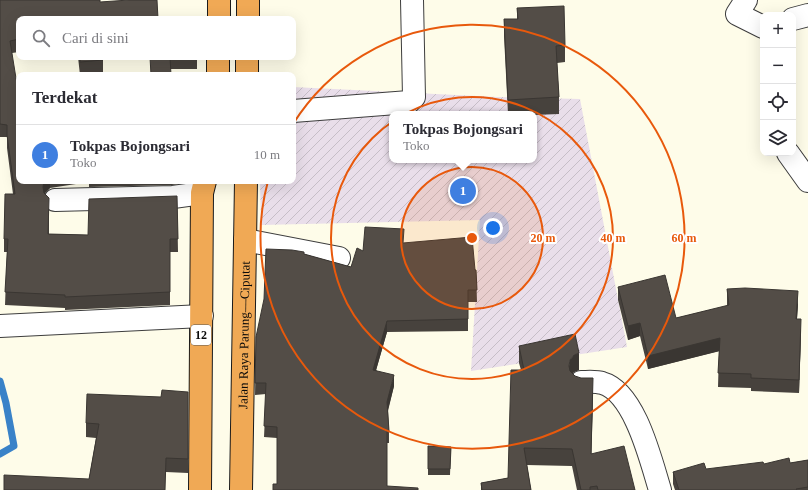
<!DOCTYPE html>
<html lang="id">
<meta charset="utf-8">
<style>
:root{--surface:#fff;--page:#f2f2f3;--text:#2b2b33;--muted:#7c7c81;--line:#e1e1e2;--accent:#1a73e8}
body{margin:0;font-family:Georgia,serif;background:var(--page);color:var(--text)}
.controls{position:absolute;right:12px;top:12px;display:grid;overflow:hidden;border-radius:8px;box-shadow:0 4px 16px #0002}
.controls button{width:36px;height:36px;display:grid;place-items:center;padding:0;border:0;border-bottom:1px solid var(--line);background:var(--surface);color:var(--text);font:20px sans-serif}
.you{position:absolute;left:493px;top:228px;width:14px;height:14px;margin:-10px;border:3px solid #fff;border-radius:50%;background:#1a73e8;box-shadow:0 0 0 6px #1a73e833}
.badge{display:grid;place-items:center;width:26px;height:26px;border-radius:50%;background:var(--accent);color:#fff;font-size:13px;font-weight:700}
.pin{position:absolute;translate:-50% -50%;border:2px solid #fff;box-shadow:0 1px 4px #0006}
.popup{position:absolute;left:389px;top:111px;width:148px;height:52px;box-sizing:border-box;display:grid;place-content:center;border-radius:8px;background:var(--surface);filter:drop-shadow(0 1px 3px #0005);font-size:13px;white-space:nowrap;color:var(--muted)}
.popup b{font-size:15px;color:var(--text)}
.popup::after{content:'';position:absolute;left:50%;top:100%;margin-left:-8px;border:8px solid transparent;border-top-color:var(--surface)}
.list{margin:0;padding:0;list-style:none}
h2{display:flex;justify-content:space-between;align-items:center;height:52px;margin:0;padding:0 16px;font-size:17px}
h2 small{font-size:13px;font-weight:400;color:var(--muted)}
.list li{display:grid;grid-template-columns:26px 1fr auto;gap:12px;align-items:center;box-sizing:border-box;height:60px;padding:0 16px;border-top:1px solid var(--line)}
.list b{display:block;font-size:15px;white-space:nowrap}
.list p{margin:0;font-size:13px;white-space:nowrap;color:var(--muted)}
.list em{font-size:13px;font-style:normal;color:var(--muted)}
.icon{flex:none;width:22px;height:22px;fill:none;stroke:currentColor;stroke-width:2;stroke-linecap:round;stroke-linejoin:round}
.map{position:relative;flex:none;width:808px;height:490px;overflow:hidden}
.search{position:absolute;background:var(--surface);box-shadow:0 4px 16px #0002;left:16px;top:16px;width:280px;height:44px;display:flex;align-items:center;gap:10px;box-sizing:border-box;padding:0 14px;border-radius:8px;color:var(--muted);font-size:15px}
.panel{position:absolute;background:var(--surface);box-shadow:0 4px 16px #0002;left:16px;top:72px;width:280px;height:112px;border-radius:8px}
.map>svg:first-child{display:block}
.industrial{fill:url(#industrial-furrows);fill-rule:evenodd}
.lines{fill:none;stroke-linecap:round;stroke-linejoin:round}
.stream{stroke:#3982c8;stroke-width:7}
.minor-casing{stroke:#3d3d3d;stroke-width:24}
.highway-casing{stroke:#1b1b1b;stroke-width:24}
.minor{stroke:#fff;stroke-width:22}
.highway{stroke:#f0a955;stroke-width:22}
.wall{fill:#47423d}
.shaded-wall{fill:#3a3632}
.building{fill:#534d47;stroke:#3a3632}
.ring{fill:none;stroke:#e8590c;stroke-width:2}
.labels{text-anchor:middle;stroke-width:4;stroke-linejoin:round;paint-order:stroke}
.shield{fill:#fff;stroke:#545454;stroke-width:1}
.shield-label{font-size:12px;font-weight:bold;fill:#0a0a0a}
.street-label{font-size:13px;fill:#0a0a0a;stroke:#fff}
.centre{fill:#e8590c;stroke:#fff;stroke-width:2}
.ring-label{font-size:12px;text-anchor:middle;font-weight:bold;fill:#e8590c;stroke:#fff;stroke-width:4;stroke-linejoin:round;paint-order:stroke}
</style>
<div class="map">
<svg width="808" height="490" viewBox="0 0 808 490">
<defs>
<pattern id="industrial-furrows" width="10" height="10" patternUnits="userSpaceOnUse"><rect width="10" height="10" fill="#e9deea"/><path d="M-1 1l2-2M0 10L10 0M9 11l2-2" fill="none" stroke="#c6bdc7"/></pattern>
</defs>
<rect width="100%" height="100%" fill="#fefce9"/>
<path class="industrial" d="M293 87 497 97 580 99 627 347 471 371 480 220 261 225 260 181H293ZM392 114H534V160H392Z"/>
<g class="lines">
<path class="stream" d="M0 381 6 403 14 446 0 454"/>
<defs>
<path id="minor" d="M746 0 737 14 763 27
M793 19 808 15
M293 111 409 102 414 97 412 0
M788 153 808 181
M55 200 173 197 202 193
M245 240 339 258
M0 326 202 316
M581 382C587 382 596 381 602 383 635 392 651 461 660 490"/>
<g id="highway">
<path d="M219 19V0"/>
<path d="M248 19V0"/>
<path d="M218 75V57"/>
<path d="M247 75V57"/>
<path d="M200 490 202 193 205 181"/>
<path id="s1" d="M241 490 246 181"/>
</g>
</defs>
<use href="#minor" class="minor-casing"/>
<use href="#highway" class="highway-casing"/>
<use href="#minor" class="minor"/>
<use href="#highway" class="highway"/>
</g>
<path class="wall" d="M0 0 19 19V52L12 53 19 181H192V182L172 185 89 187V182L50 188 44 194 49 211V234L88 235 177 196 178 252H170V305L65 310V308L5 305 7 252H4V239L13 194 7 148V137H0Z
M517 8 565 45V62L557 63 559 97V114L534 115V114H508L504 36V19H517Z
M78 57H103V72L80 75Z
M150 57H197V69H171Z
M404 243 476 270 477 302H468V331L387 332 376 370 394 386 388 411 389 431V443H387V486L277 484V438L264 437 266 394 255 395 256 337 304 254 351 267 363 251Z
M618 287 676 318 727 306V289L798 304 797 319 801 332 799 393 751 391V388L718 387 719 351 648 369 640 336 628 340 618 300Z
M519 346 579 370 574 372 572 374 593 394 591 454 635 490H577L572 466 527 465 531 490H481V483L508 478 521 370 519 363Z
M188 392V473L166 472 89 479 96 438 86 437V423L161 397Z
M428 446 451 447 450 475H428Z
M808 460V490H675L673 484V472L790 463Z"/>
<path class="shaded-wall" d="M44 181H50V188L44 194 43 187Z
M798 291V304L796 332V319Z
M801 319V332L799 393V380Z
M387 321V332L373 381V370Z
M640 323V336L628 340V326Z
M720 338V351L648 369V356Z
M579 353V370L574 372 570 376 569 366 570 360 574 355Z
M394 375V386L387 413V402Z
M593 378V394L591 471V454Z"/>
<path class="building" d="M0 0H100V2L129 0H157L158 19H19V39L10 41 19 97V181H44L43 187 44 193 49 198 48 234 88 235 89 199 177 196 178 239H170V292L65 297V295L5 292 8 239H4L5 194H15L7 135V125L0 124Z
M564 6 565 45 556 46 559 97 508 100 504 19H518L517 8Z
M80 57H103V60L80 62Z
M150 57H170L171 75H151Z
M365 227 404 229 403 243 472 237 475 270H476L477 290H468V319L387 321 373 370 394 375 387 402 389 431H387V486L418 488V490H273V484H277V427L264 426 266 383H255L256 337 264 299 266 249 292 250 304 252V254L351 267 357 248 363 251Z
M665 275 676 318 729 305 727 289 745 288 798 291 796 319H801L799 380 751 378V374L718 373 720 338 648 356 640 323 628 326 618 287Z
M575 334 579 353 574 355 570 360 569 366 570 371 575 376 581 378H593L591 454 624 446 635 490H598L597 486 590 487V490H581L572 449 524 448 531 490H482L481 483 508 478 511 370H524L519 346Z
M162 390 188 392V459L166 458 165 490H4V475L89 479 99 424 86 423 87 394 161 397Z
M428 446 451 447 450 469H428Z
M789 458 790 463 808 460V487L796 489 797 490H679L673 472 704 463 706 469 763 462 764 464Z"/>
<circle cx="472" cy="238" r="71" fill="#e8590c" fill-opacity=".12"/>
<g class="ring">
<circle cx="472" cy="238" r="71"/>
<circle cx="472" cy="238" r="141"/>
<path d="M293 124A212 212 0 1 1 268 181"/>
</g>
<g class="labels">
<rect class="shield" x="191" y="325" width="20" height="20" rx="3"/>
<g class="shield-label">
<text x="201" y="339">12</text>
</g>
<g class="street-label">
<text dy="5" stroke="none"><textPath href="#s1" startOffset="155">Jalan Raya Parung—Ciputat</textPath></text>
</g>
</g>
<circle cx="472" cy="238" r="6" class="centre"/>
<g class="ring-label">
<text x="543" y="242">20 m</text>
<text x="613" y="242">40 m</text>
<text x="684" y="242">60 m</text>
</g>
</svg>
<div class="controls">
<button>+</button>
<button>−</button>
<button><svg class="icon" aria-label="locate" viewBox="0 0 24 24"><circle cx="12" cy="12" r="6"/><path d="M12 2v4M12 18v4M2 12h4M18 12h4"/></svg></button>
<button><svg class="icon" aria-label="layers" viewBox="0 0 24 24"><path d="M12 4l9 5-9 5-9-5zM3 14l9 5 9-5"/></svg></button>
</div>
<div class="you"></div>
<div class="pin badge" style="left:463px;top:191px;background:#3f7fe0">1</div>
<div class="popup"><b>Tokpas Bojongsari</b>Toko</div>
<div class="search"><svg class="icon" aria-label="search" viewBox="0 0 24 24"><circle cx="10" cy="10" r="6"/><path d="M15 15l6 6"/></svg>Cari di sini</div>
<section class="panel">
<h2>Terdekat<small></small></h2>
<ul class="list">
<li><span class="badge" style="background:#3f7fe0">1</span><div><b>Tokpas Bojongsari</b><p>Toko</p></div><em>10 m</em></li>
</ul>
</section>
</div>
